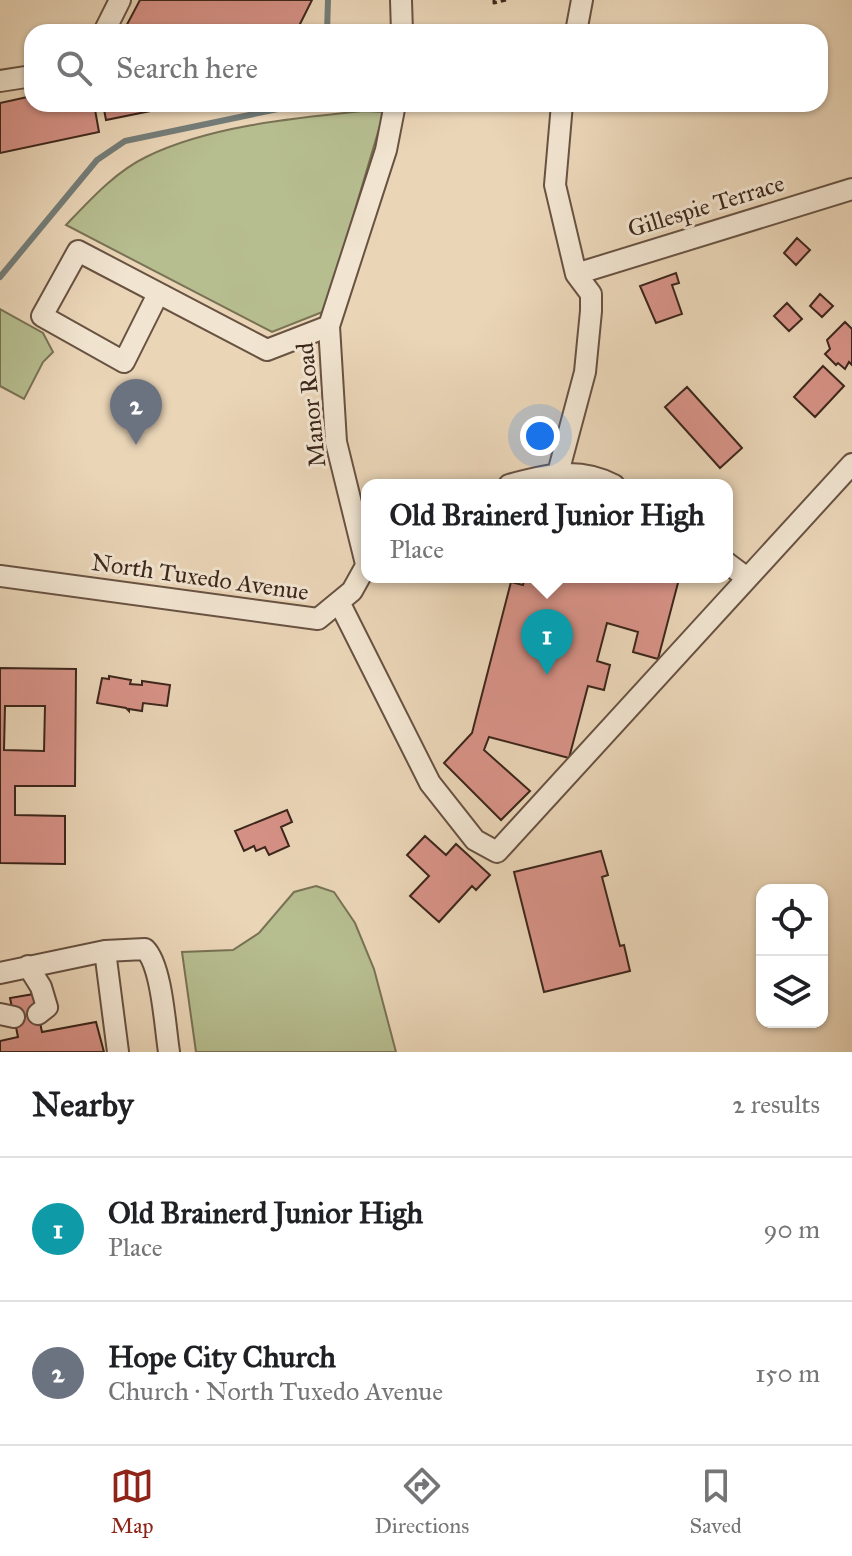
<!DOCTYPE html>
<meta charset="utf-8">
<style>
:root{--surface:#fff;--page:#f6f6f6;--text:#202124;--muted:#757577;--line:#e0e0e0;--accent:#8f2418}
body{margin:0;font-family:"IM FELL Great Primer",serif;background:var(--page);color:var(--text)}
.controls{position:absolute;right:24px;bottom:24px;display:grid;overflow:hidden;border-radius:16px;box-shadow:0 2px 6px #0004}
.controls button{width:72px;height:72px;display:grid;place-items:center;padding:0;border:0;border-bottom:2px solid var(--line);background:var(--surface);color:var(--text);font:40px sans-serif}
.you{position:absolute;left:540px;top:436px;width:28px;height:28px;margin:-20px;border:6px solid #fff;border-radius:50%;background:#1a73e8;box-shadow:0 0 0 12px #1a73e833}
.badge{display:grid;place-items:center;width:52px;height:52px;border-radius:50%;background:var(--accent);color:#fff;font-size:26px;font-weight:700}
.pin{position:absolute;translate:-50% -66px;filter:drop-shadow(0 2px 4px #0008)}
.pin::after{content:'';position:absolute;top:42px;width:28px;height:24px;background:inherit;clip-path:polygon(0 0,100% 0,50% 100%)}
.popup{position:absolute;left:361px;top:479px;width:372px;height:104px;box-sizing:border-box;display:grid;place-content:center;border-radius:16px;background:var(--surface);filter:drop-shadow(0 2px 6px #0005);font-size:26px;white-space:nowrap;color:var(--muted)}
.popup b{font-size:30px;color:var(--text)}
.popup::after{content:'';position:absolute;left:50%;top:100%;margin-left:-16px;border:16px solid transparent;border-top-color:var(--surface)}
.list{margin:0;padding:0;list-style:none}
h2{display:flex;justify-content:space-between;align-items:center;height:104px;margin:0;padding:0 32px;font-size:34px}
h2 small{font-size:26px;font-weight:400;color:var(--muted)}
.list li{display:grid;grid-template-columns:52px 1fr auto;gap:24px;align-items:center;box-sizing:border-box;height:144px;padding:0 32px;border-top:2px solid var(--line)}
.list b{display:block;font-size:30px;white-space:nowrap}
.list p{margin:0;font-size:26px;white-space:nowrap;color:var(--muted)}
.list em{font-size:26px;font-style:normal;color:var(--muted)}
.icon{flex:none;width:44px;height:44px;fill:none;stroke:currentColor;stroke-width:2;stroke-linecap:round;stroke-linejoin:round}
.map{position:relative;flex:none;width:852px;height:1052px;overflow:hidden}
.search{position:absolute;background:var(--surface);box-shadow:0 2px 6px #0004;left:24px;right:24px;top:24px;height:88px;display:flex;align-items:center;gap:20px;box-sizing:border-box;padding:0 28px;border-radius:24px;color:var(--muted);font-size:30px}
.sheet{height:392px;background:var(--surface)}
nav{display:flex;justify-content:space-around;align-items:center;box-sizing:border-box;height:112px;border-top:2px solid var(--line);background:var(--surface);font-size:22px;color:var(--muted)}
nav a{display:grid;justify-items:center;gap:4px}
nav .on{color:var(--accent)}
.map>svg:first-child{display:block}
.green{fill:#b6bd8f;stroke:#797255;stroke-width:2}
.lines{fill:none;stroke-linecap:round;stroke-linejoin:round}
.stream{stroke:#747d79;stroke-width:6}
.building{fill:#d79287;stroke:#3c261b;stroke-width:2;fill-rule:evenodd}
.minor-casing{stroke:#685242;stroke-width:24}
.path{stroke:#3c261b;stroke-width:3;stroke-dasharray:6 4;stroke-linecap:butt}
.minor{stroke:#f1e4d0;stroke-width:20}
.labels{text-anchor:middle;stroke-width:6;stroke-linejoin:round;paint-order:stroke}
.street-label{font-size:24px;fill:#3c261b;stroke:#f1e4d0}
</style>
<div class="map">
<svg width="852" height="1052" viewBox="0 0 852 1052">
<rect width="100%" height="100%" fill="#ead5b7"/>
<filter id="stains"><feTurbulence type="fractalNoise" baseFrequency=".0025" numOctaves="4"/><feColorMatrix values="0 0 0 0 .2 0 0 0 0 .09 0 0 0 0 .02 0 0 0 .5 -.17"/></filter>
<radialGradient id="worn" r=".72"><stop offset=".6" stop-color="#630" stop-opacity="0"/><stop offset="1" stop-color="#630" stop-opacity=".3"/></radialGradient>
<path class="green" d="M364 111 384 112 325 311 272 332 66 225C90 200 115 172 146 157 209 126 295 118 364 111Z
M0 309 43 333 53 352 43 362 24 399 0 386Z
M316 886 334 892 355 923 374 969 396 1052H196L182 952 233 950 259 933 294 892Z"/>
<g class="lines">
<path class="stream" d="M327 32 328 0
M0 277 97 160 125 141 302 104"/>
</g>
<path class="building" d="M140 0H312L296 32H123Z
M32 96V104H94L99 132 0 153V103Z
M103 104H167L165 108 106 120Z
M797 238 810 250 796 265 784 253Z
M676 273 679 283 672 285 682 314 656 323 640 286Z
M820 294 833 306 822 317 810 306Z
M787 303 802 319 789 331 774 316Z
M845 322 852 329V365L849 362 845 369 838 363 836 365 825 354 830 349 827 340Z
M823 366 844 386 815 417 794 397Z
M687 387 742 448 720 468 665 407Z
M525 577H670L679 579 658 659 633 652 638 632 607 623 597 661 610 665 604 690 588 686 569 758 489 737 484 750 530 791 501 820 444 763 472 733 511 582 523 585Z
M0 668 76 669 75 786H15V815L65 816V864L0 863ZM5 706H45L44 751 4 750Z
M109 676 131 680 130 684 142 685V681L170 685 167 706 143 703 142 711 129 709V711L126 708 97 703 102 678 109 679Z
M287 810 292 822 281 827 289 846 269 855 265 847 256 851 254 846 244 851 235 831Z
M425 836 446 855 456 844 490 875 476 890 472 886 439 922 410 896 429 876 407 855Z
M601 851 608 875 602 877 620 946 624 945 630 971 544 992 514 872Z
M34 994 42 1032 96 1022 104 1052H0V1041L18 1037 10 998Z"/>
<g class="lines">
<defs>
<path id="minor" d="M401 0 402 32
M104 32 120 0
M576 32 582 0
M0 81 32 76
M576 274 852 189
M158 294 124 362 42 316 78 251 267 350 329 326
M558 473 585 372 591 311V294L576 274 555 185 562 104
M509 485C546 475 578 466 614 485
M727 563 747 578
M366 564 336 442 329 326 386 150 395 104
M0 576 318 619 352 591 367 564
M339 602 430 783 475 840 497 852 852 464
M105 951 118 1052
M28 966 41 987 47 1007 38 1014
M0 973 105 951 145 949C162 966 165 1027 169 1052
M0 1014 14 1017"/>
</defs>
<use href="#minor" class="minor-casing"/>
<path class="path" d="M494 0V3L506 0"/>
<use href="#minor" class="minor"/>
</g>
<g class="labels">
<g class="street-label">
<text transform="translate(706 206) rotate(-17)" y="8">Gillespie Terrace</text>
<text transform="translate(311 405) rotate(-96)" y="8">Manor Road</text>
<text transform="translate(200 577) rotate(8)" y="8">North Tuxedo Avenue</text>
</g>
</g>
<rect width="100%" height="100%" filter="url(#stains)"/>
<rect width="100%" height="100%" fill="url(#worn)"/>
</svg>
<div class="controls">
<button><svg class="icon" aria-label="locate" viewBox="0 0 24 24"><circle cx="12" cy="12" r="6"/><path d="M12 2v4M12 18v4M2 12h4M18 12h4"/></svg></button>
<button><svg class="icon" aria-label="layers" viewBox="0 0 24 24"><path d="M12 4l9 5-9 5-9-5zM3 14l9 5 9-5"/></svg></button>
</div>
<div class="you"></div>
<div class="pin badge" style="left:547px;top:675px;background:#0f9aa8">1</div>
<div class="popup"><b>Old Brainerd Junior High</b>Place</div>
<div class="pin badge" style="left:136px;top:445px;background:#6b7280">2</div>
<div class="search"><svg class="icon" aria-label="search" viewBox="0 0 24 24"><circle cx="10" cy="10" r="6"/><path d="M15 15l6 6"/></svg>Search here</div>
</div>
<section class="sheet">
<h2>Nearby<small>2 results</small></h2>
<ul class="list">
<li><span class="badge" style="background:#0f9aa8">1</span><div><b>Old Brainerd Junior High</b><p>Place</p></div><em>90 m</em></li>
<li><span class="badge" style="background:#6b7280">2</span><div><b>Hope City Church</b><p>Church · North Tuxedo Avenue</p></div><em>150 m</em></li>
</ul>
</section>
<nav>
<a class="on"><svg class="icon" aria-label="map" viewBox="0 0 24 24"><path d="M3 6l6-2 6 2 6-2v14l-6 2-6-2-6 2zM9 4v14M15 6v14"/></svg>Map</a>
<a><svg class="icon" aria-label="directions" viewBox="0 0 24 24"><path d="M12 3l9 9-9 9-9-9zM9 14v-3h6M13 9l2 2-2 2"/></svg>Directions</a>
<a><svg class="icon" aria-label="saved" viewBox="0 0 24 24"><path d="M7 4h10v16l-5-4-5 4z"/></svg>Saved</a>
</nav>
